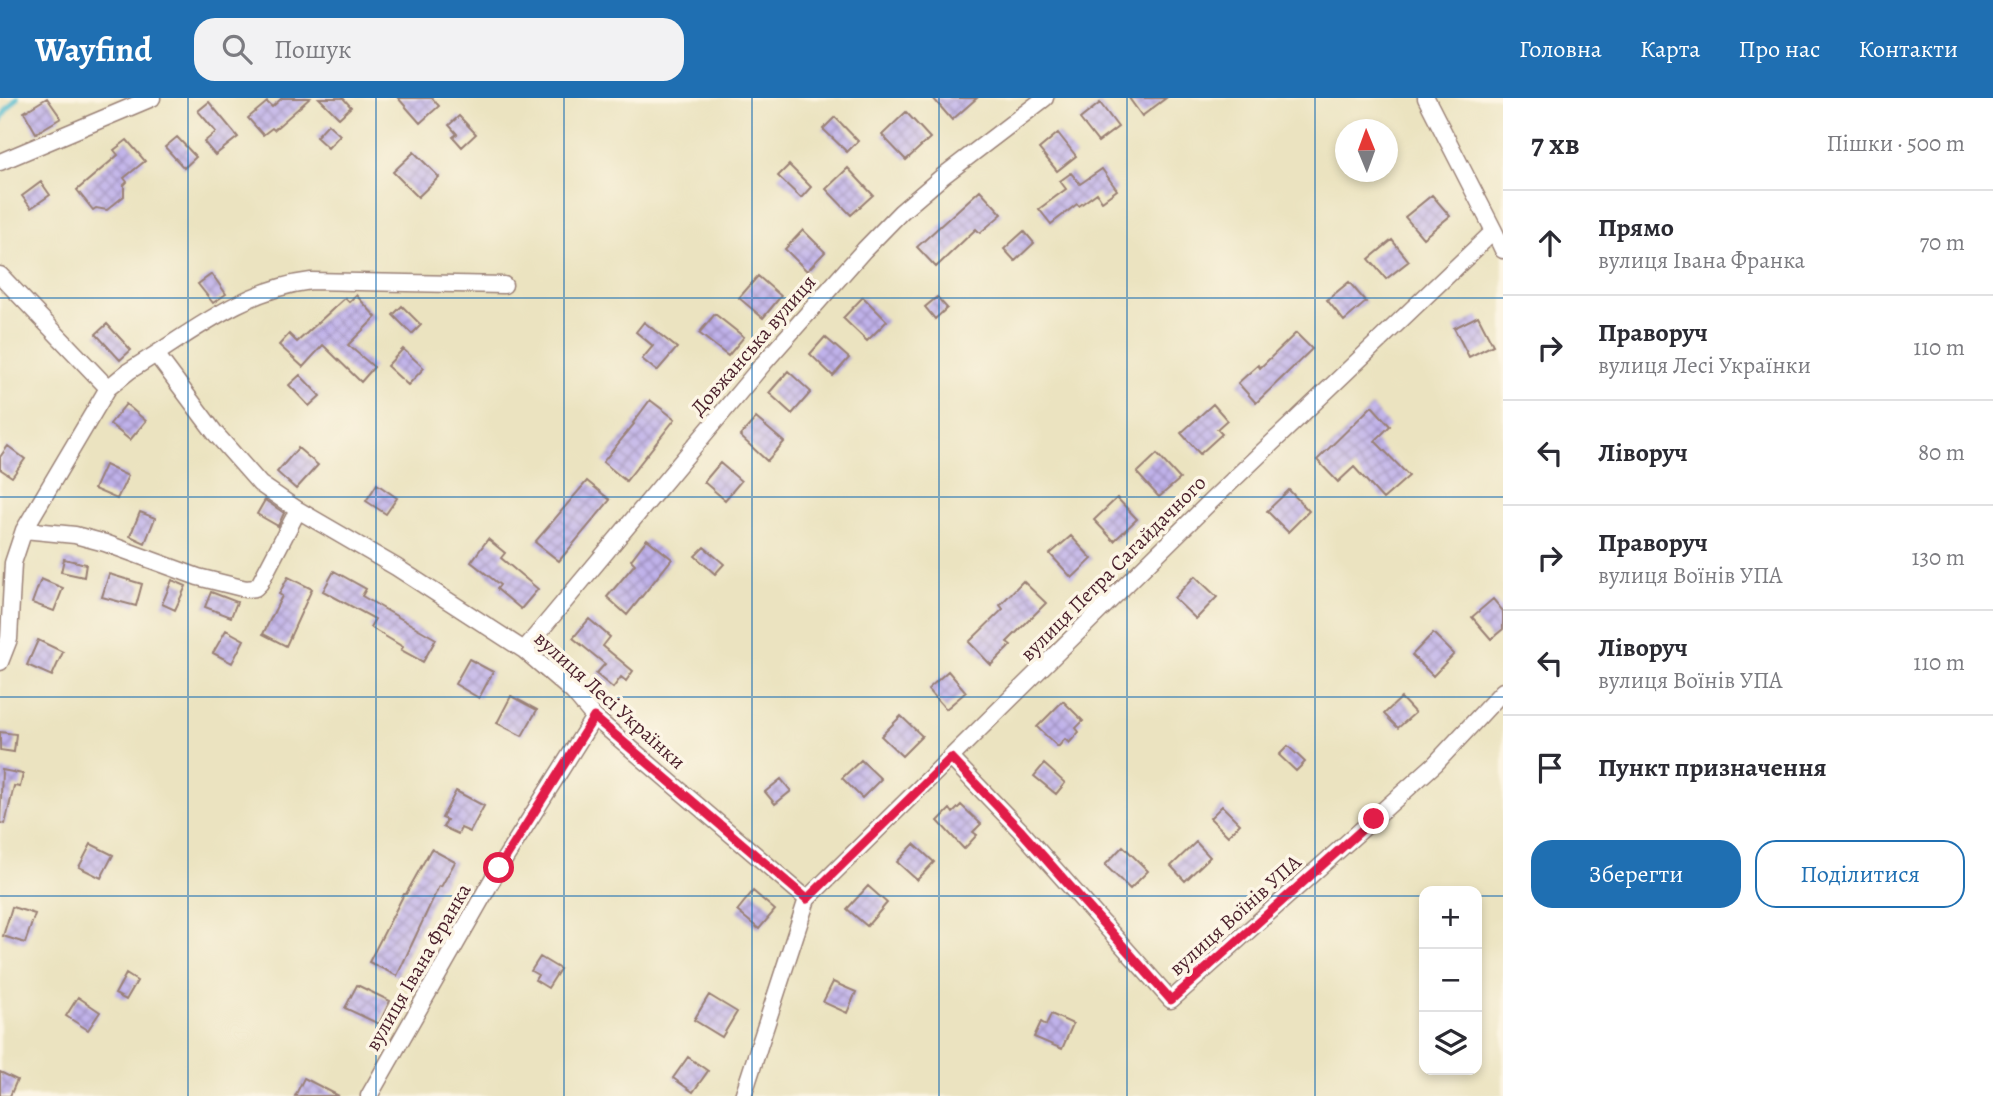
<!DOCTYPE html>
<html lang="uk">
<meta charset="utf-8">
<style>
:root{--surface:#fff;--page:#f2f2f3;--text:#2b2b33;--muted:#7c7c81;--line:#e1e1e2;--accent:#1f6fb2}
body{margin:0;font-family:Alegreya,serif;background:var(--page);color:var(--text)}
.controls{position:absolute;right:21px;bottom:21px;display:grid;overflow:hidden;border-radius:14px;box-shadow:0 4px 10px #0003}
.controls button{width:63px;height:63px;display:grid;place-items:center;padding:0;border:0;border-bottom:2px solid var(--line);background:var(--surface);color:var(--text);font:35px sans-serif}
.compass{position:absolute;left:1335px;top:21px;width:63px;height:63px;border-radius:50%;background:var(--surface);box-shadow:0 4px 10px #0003;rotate:359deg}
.stop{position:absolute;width:21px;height:21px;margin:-16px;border:5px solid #e11d48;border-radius:50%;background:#fff}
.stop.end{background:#e11d48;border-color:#fff;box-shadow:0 2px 7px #0008}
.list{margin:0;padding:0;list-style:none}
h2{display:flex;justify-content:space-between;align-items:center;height:91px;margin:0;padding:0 28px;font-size:30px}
h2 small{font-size:23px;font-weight:400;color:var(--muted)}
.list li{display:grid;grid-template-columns:46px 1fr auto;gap:21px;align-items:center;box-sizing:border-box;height:105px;padding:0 28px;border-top:2px solid var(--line)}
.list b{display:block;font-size:26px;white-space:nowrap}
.list p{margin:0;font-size:23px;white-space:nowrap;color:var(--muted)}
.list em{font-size:23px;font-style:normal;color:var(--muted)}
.actions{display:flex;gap:14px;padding:21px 28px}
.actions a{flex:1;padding:16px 0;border:2px solid var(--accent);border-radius:21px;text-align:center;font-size:24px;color:var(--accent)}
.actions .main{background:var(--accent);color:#fff}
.icon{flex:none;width:38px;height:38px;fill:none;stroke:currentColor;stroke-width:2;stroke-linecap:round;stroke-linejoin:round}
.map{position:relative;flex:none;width:1503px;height:998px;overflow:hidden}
header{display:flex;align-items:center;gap:42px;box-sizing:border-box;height:98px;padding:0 35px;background:var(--accent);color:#fff}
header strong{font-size:33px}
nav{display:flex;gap:38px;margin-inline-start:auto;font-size:24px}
.search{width:490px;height:63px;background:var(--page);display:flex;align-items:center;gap:18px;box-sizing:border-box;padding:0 24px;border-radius:21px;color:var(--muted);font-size:26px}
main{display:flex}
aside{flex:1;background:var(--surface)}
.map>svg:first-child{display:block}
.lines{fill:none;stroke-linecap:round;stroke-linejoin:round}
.stream{stroke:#50bacd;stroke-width:5}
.building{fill:url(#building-cross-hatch)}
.minor-casing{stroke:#9a8176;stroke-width:19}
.minor{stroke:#fff;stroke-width:16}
.route{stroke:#e11d48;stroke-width:9}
.grid{fill:none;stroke:#1f6fb2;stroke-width:2;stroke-opacity:0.55}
.labels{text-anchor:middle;stroke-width:7;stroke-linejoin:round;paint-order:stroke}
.street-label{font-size:21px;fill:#4a1f2b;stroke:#fcf5e5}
</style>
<header>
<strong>Wayfind</strong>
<div class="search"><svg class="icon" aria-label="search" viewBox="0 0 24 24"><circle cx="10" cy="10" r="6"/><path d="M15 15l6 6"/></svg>Пошук</div>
<nav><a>Головна</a><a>Карта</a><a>Про нас</a><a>Контакти</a></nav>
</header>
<main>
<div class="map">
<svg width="1503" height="998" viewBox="0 0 1503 998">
<defs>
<pattern id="building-cross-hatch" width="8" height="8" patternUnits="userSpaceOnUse" patternTransform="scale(1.75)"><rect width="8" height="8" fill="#c0b2ea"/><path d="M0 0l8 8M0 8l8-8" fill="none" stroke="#9e90be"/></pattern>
</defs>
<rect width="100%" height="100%" fill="#fcf5e5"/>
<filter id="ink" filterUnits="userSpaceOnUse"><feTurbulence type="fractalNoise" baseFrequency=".0143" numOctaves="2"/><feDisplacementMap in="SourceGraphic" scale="14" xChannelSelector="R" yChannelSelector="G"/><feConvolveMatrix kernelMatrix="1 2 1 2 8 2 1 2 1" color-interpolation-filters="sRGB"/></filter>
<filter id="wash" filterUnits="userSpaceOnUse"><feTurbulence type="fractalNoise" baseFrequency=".00686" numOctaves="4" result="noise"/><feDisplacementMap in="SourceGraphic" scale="28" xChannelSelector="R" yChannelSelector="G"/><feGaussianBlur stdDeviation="1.57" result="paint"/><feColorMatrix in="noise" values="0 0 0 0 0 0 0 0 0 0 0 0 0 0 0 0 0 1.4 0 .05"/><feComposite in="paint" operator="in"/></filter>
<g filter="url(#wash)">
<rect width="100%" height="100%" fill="#ebe3c0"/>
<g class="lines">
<path class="stream" d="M0 24 5 14 17 0"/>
</g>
<g id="blocks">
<path class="building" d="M47 0 61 20 36 35 24 14Z
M282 0H310L274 32 272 30 263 37 248 20 267 4 272 9Z
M319 0H343L351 9 339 20Z
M398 0H432L439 8 420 25Z
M933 0H977L952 22Z
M1129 0H1166L1142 18Z
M209 4 238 39 215 57 204 44 216 34 198 13Z
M1100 5 1118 29 1098 44 1080 21Z
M906 14 930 40 906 62 882 37Z
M459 18 476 36 462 49 453 39 457 36 449 27Z
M835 19 858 43 847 54 823 31Z
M328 26 340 37 328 50 316 39Z
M1058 35 1076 58 1057 73 1039 51Z
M177 39 196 59 184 70 165 49Z
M127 42 145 63 124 80 127 84 124 87V98L107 112 96 110 93 112 77 92 118 57 114 52Z
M414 54 439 79 418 99 393 74Z
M789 67 811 89 801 100 778 78Z
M848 70 873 97 851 117 826 91Z
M1102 71 1117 92 1102 103 1097 95 1079 108 1077 106 1051 126 1039 111 1066 91 1060 83 1071 75 1080 86Z
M41 84 50 97 31 110 22 98Z
M980 92 1002 116 980 135 976 131 936 169 917 149Z
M1432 97 1450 118 1423 140 1405 119Z
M803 132 825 154 807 173 785 151Z
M1024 133 1034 145 1015 163 1004 151Z
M1392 142 1409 163 1386 181 1369 161Z
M212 176 226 196 213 205 198 186Z
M758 178 781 198 763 220 739 200Z
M1349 184 1366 204 1344 223 1327 202Z
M356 197 376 219 348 247 374 269 361 284 323 247 303 269 279 247 289 236 297 244 345 200 349 204Z
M863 199 887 223 867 243 843 220Z
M937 199 947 210 935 221 925 209Z
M402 208 421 227 412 236 393 217Z
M715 216 744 239 728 258 699 235Z
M1478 218 1493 247 1469 259 1454 230Z
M644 224 677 250 657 273 642 261 653 248 636 234Z
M107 226 131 252 120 262 96 236Z
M1296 235 1312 251 1256 305 1238 285 1258 267 1260 270Z
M825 239 849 260 833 278 810 256Z
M403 251 424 270 408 287 387 268Z
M788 273 811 294 792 316 769 295Z
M300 277 320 298 309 308 289 287Z
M650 302 675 321 626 383 603 364 634 326 633 325Z
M126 306 146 323 130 342 110 326Z
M1213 306 1227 322 1217 331 1222 336 1200 356 1181 335Z
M1372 308 1390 328 1375 343 1409 378 1383 401 1354 369 1338 384 1317 362Z
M756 320 784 344 767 363 740 338Z
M8 348 25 361 12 379 0 371V359Z
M298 350 318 367 296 391 277 374Z
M1157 356 1180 381 1159 399 1137 375Z
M720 365 741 383 725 402 704 384Z
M105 367 128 378 117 401 94 391Z
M587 383 610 402 559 463 535 444Z
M377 386 397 400 386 416 366 403Z
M1289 392 1309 413 1288 434 1267 413Z
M1117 400 1137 421 1114 443 1094 422Z
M265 402 284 415 278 428 257 416Z
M140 414 155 420 145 445 130 438Z
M1071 438 1092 461 1072 480 1050 456Z
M488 441 505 455 501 460 538 491 521 511 497 491 500 487 471 464Z
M647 441 672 461 627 517 607 499 635 466 631 462Z
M704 449 724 466 715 476 695 458Z
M64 461 86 466 84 479 61 474Z
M334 473 366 491 362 498 436 541 423 564 401 552 403 549 370 529 375 521 323 493Z
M109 476 142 486 136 508 102 499Z
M1195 478 1217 499 1196 521 1174 500Z
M288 479 312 491 286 548 263 536 282 498 279 496Z
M41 481 63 490 54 513 32 505Z
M172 482 186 488 175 512 162 506Z
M1023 483 1046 505 1007 544 1011 547 991 567 969 544 1003 511 1000 507Z
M211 494 237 504 231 519 205 509Z
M1493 501 1503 513V531L1491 541 1472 519Z
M589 521 610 539 603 548 633 573 626 583 621 579 613 590 596 576 605 566 573 540Z
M226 532 244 542 232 565 213 555Z
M1433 535 1454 556 1433 578 1412 557Z
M38 542 63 554 52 578 27 567Z
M469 561 493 574 479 600 455 586Z
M948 573 966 594 946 611 928 591Z
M511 598 537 612 522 638 497 625Z
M1401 600 1415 615 1398 630 1384 616Z
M1063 603 1083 623 1076 630 1079 634 1069 645 1065 641 1058 649 1037 629Z
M901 618 922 638 902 658 881 638Z
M0 634 16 636 14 654 0 652Z
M1288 648 1305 664 1296 673 1279 657Z
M861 662 881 681 862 700 842 680Z
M1044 666 1065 685 1056 696 1034 678Z
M2 672 23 676 20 689 14 688 5 726 0 725Z
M781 681 791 693 775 706 765 694Z
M456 693 484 708 470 734 461 730 458 736 443 729 447 722 442 720Z
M961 707 981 726 973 734 977 737 964 751 938 723 950 711 953 715Z
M1222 708 1240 726 1228 738 1210 720Z
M1196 744 1210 759 1185 783 1171 768Z
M91 746 113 757 101 780 79 769Z
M914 746 934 764 917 782 897 764Z
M1123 748 1148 773 1130 791 1105 767Z
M431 751 455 764 441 789 439 788 397 878 369 864 404 796H406Z
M868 788 887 805 867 828 847 811Z
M753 793 775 812 759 831 737 813Z
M12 809 35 816 25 845 3 838Z
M540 859 560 871 548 890 535 882 538 877 531 873Z
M126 876 137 883 126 902 115 896Z
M833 884 856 894 847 915 823 904Z
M357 887 390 903 379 926 345 910Z
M709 897 737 914 722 939 694 922Z
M78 899 100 914 88 932 66 918Z
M1051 916 1073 926 1062 951 1034 939 1041 924 1046 927Z
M688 959 708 973 693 994 673 980Z
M0 974 17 982 10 998H0Z
M304 980 339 998H295Z"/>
</g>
</g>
<g filter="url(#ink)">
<use href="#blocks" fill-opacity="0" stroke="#9a8176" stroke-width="2"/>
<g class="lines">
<defs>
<path id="minor" d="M0 64 152 0
M1494 133 1503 152
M0 177 108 290 24 432 13 465 9 541 0 564
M156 256C205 224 252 190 311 183L504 187
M108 290 129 273 156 256 215 335 260 386 298 412 396 469 524 552 573 594 594 619 807 801
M24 432 75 437 105 445 198 479 246 491 255 490 260 485 298 412
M524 552 763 266 864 152 901 114 943 78 1045 0
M951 660 1020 732 1171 902 1435 666 1503 593
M369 998 499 770 594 619
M743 998 807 801 1211 403 1494 133 1426 0"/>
</defs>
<use href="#minor" class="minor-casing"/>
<use href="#minor" class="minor"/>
</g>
</g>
<g class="lines" filter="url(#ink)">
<path class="route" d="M499 770 594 619 807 801 951 660 1020 732 1171 902 1374 721"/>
</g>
<path class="grid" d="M188 0V998M376 0V998M564 0V998M752 0V998M939 0V998M1127 0V998M1315 0V998M0 200H1503M0 399H1503M0 599H1503M0 798H1424M1477 798H1503"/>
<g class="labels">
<g class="street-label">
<text transform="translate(753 247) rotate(-49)" y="7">Довжанська вулиця</text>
<text transform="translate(1113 470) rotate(-45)" y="7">вулиця Петра Сагайдачного</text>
<text transform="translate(610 602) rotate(42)" y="7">вулиця Лесі Українки</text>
<text transform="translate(1235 817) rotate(-42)" y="7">вулиця Воїнів УПА</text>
<text transform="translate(418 869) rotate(-60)" y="7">вулиця Івана Франка</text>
</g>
</g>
</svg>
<div class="controls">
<button>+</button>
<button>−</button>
<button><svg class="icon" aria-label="layers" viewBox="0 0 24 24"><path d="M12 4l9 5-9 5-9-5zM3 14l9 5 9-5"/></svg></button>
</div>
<svg class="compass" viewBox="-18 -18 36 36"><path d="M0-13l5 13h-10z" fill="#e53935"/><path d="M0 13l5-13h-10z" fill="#7c7c81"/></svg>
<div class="stop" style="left:499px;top:770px"></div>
<div class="stop end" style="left:1374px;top:721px"></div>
</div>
<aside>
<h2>7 хв<small>Пішки · 500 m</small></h2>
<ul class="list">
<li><svg class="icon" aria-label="ahead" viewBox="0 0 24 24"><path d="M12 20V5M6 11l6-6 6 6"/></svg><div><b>Прямо</b><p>вулиця Івана Франка</p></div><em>70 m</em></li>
<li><svg class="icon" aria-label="right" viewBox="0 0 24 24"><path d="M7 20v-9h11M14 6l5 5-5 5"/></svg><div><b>Праворуч</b><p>вулиця Лесі Українки</p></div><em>110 m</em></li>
<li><svg class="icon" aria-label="left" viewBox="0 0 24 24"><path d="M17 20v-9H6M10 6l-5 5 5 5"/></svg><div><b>Ліворуч</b></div><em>80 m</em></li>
<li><svg class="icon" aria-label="right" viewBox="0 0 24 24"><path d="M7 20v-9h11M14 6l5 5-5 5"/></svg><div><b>Праворуч</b><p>вулиця Воїнів УПА</p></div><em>130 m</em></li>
<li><svg class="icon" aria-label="left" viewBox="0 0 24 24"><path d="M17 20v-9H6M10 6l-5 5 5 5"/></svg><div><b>Ліворуч</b><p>вулиця Воїнів УПА</p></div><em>110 m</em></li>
<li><svg class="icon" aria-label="arrive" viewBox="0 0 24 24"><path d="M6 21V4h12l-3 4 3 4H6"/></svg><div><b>Пункт призначення</b></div></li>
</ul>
<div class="actions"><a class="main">Зберегти</a><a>Поділитися</a></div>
</aside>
</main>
